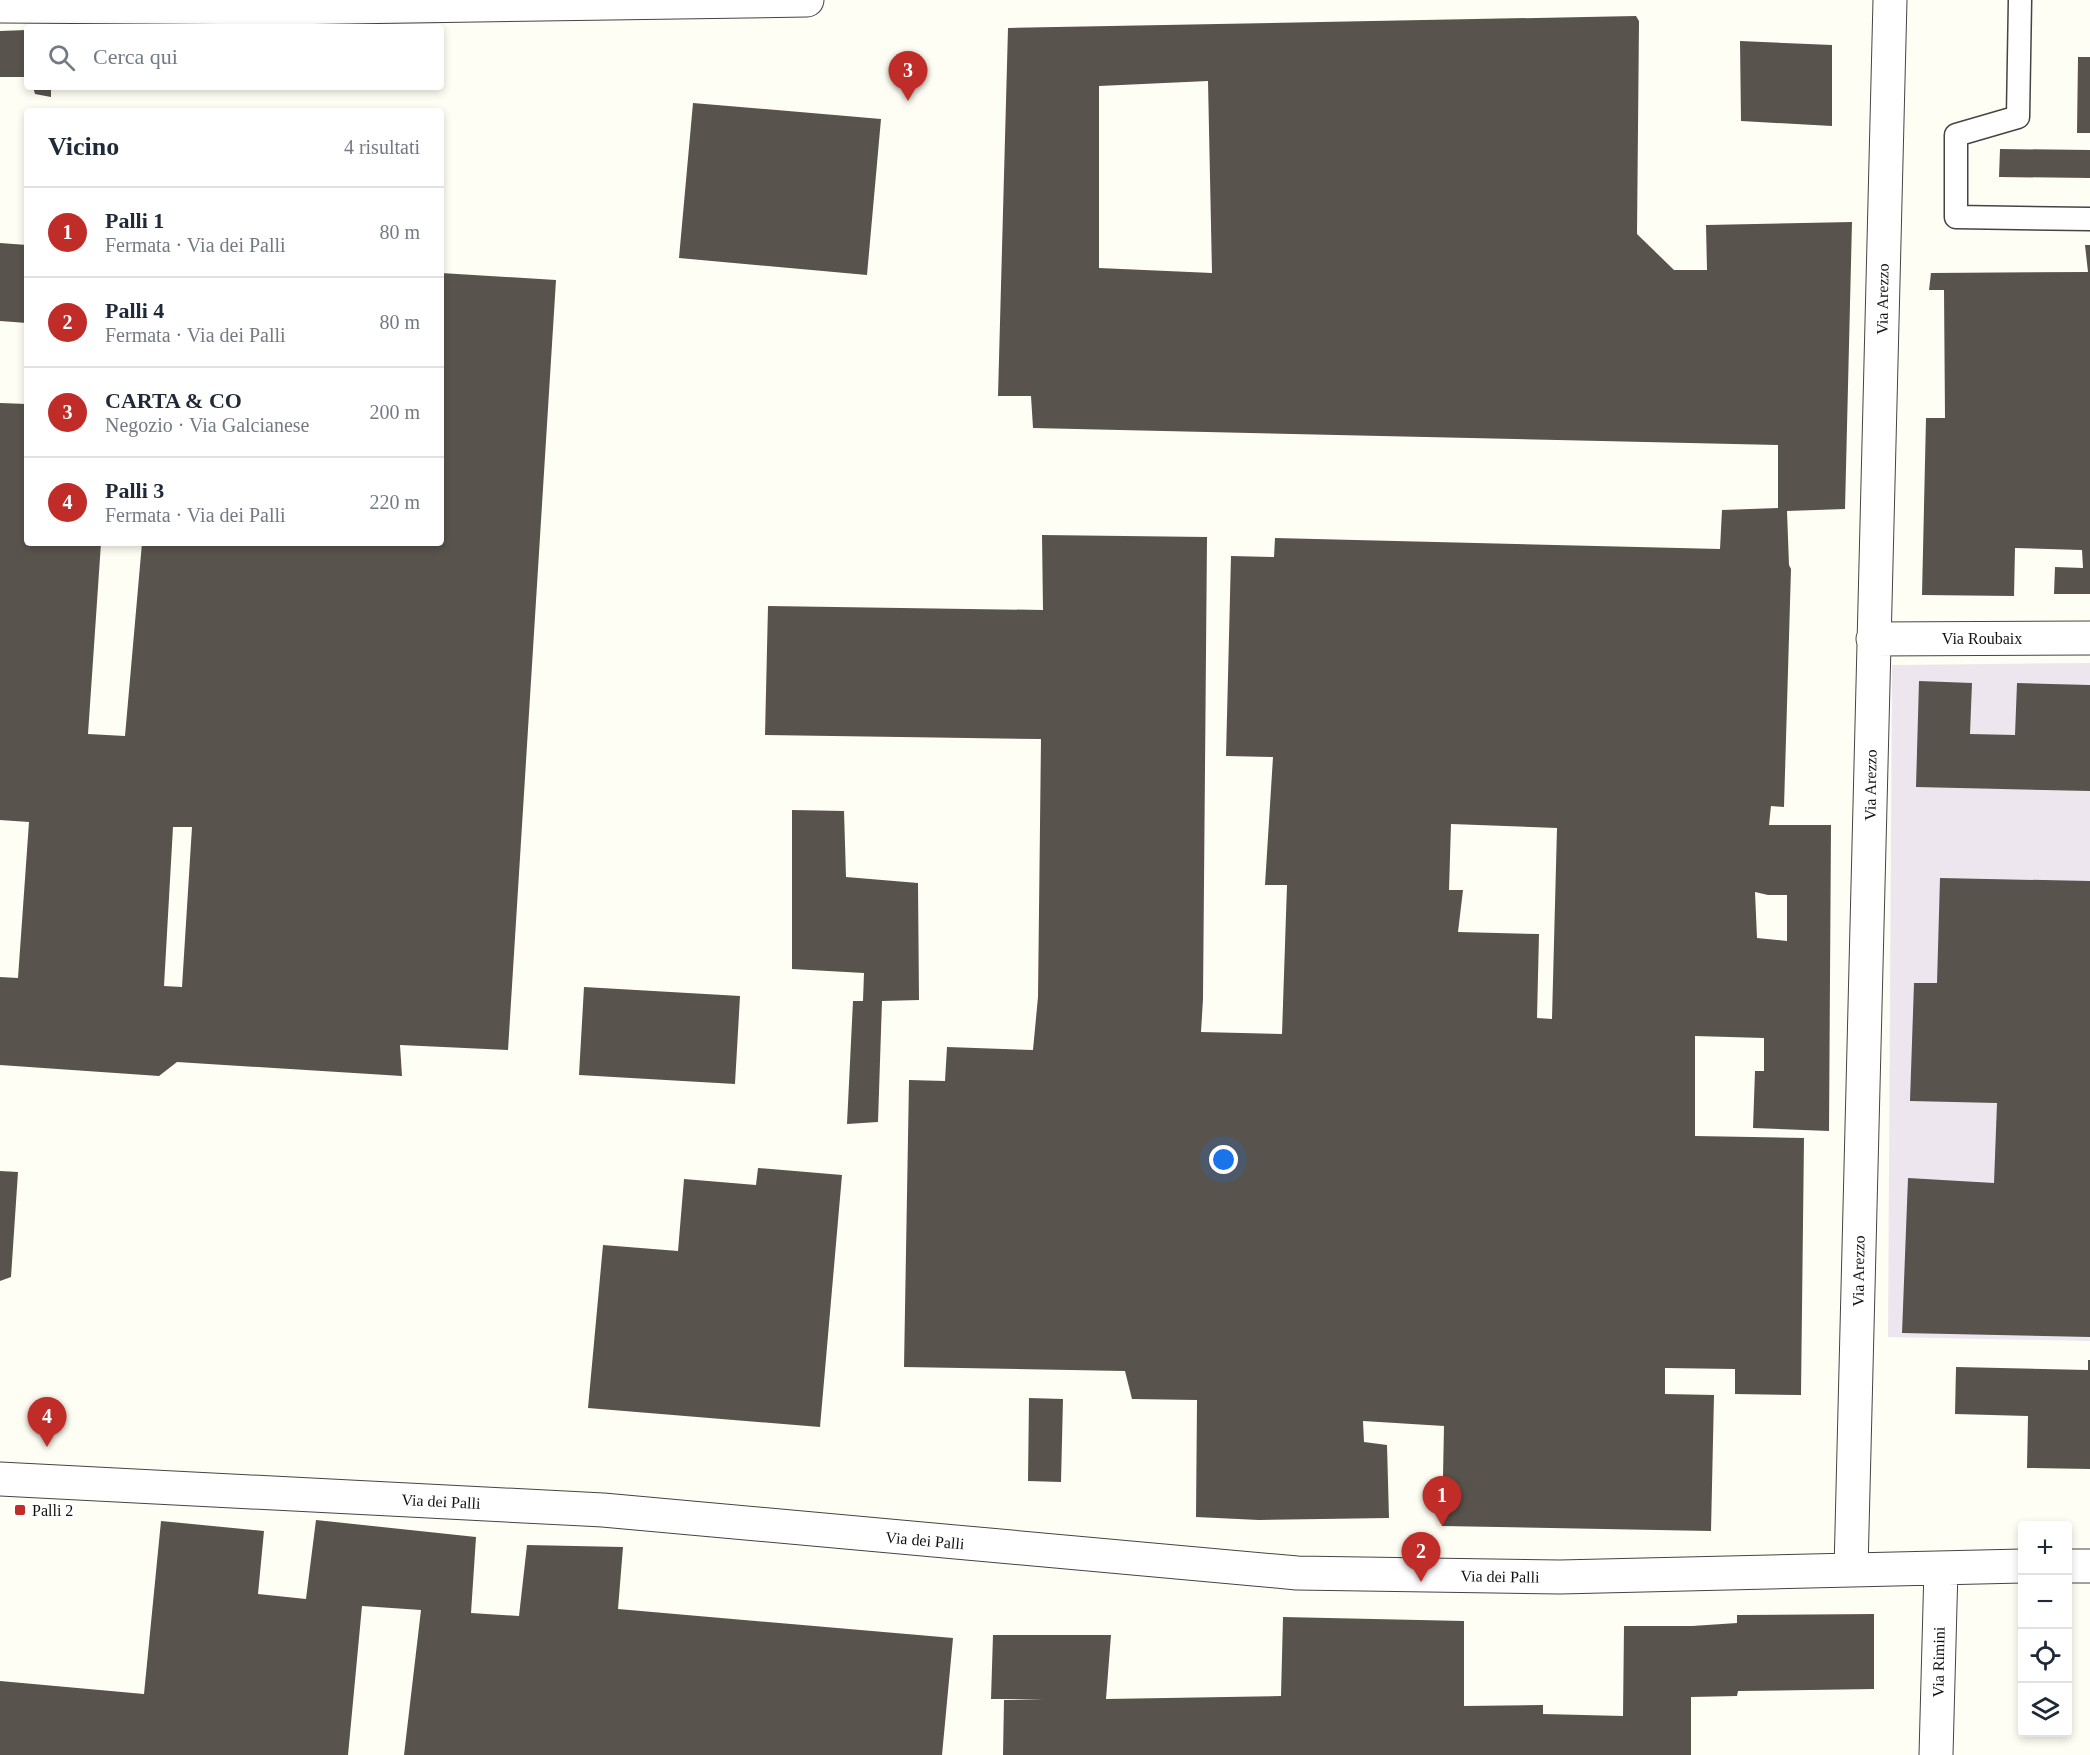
<!DOCTYPE html>
<html lang="it">
<meta charset="utf-8">
<style>
:root{--surface:#fff;--page:#f6f6f7;--text:#1f2937;--muted:#747a83;--line:#e0e1e3;--accent:#c02d29}
body{margin:0;font-family:"Times New Roman",serif;background:var(--page);color:var(--text)}
.controls{position:absolute;right:18px;bottom:18px;display:grid;overflow:hidden;border-radius:6px;box-shadow:0 3px 9px #0003}
.controls button{width:54px;height:54px;display:grid;place-items:center;padding:0;border:0;border-bottom:2px solid var(--line);background:var(--surface);color:var(--text);font:30px sans-serif}
.you{position:absolute;left:1224px;top:1160px;width:21px;height:21px;margin:-15px;border:4px solid #fff;border-radius:50%;background:#1a73e8;box-shadow:0 0 0 9px #1a73e833}
.badge{display:grid;place-items:center;width:39px;height:39px;border-radius:50%;background:var(--accent);color:#fff;font-size:20px;font-weight:700}
.pin{position:absolute;translate:-50% -50px;filter:drop-shadow(0 2px 3px #0008)}
.pin::after{content:'';position:absolute;top:32px;width:21px;height:18px;background:inherit;clip-path:polygon(0 0,100% 0,50% 100%)}
.list{margin:0;padding:0;list-style:none}
h2{display:flex;justify-content:space-between;align-items:center;height:78px;margin:0;padding:0 24px;font-size:26px}
h2 small{font-size:20px;font-weight:400;color:var(--muted)}
.list li{display:grid;grid-template-columns:39px 1fr auto;gap:18px;align-items:center;box-sizing:border-box;height:90px;padding:0 24px;border-top:2px solid var(--line)}
.list b{display:block;font-size:22px;white-space:nowrap}
.list p{margin:0;font-size:20px;white-space:nowrap;color:var(--muted)}
.list em{font-size:20px;font-style:normal;color:var(--muted)}
.icon{flex:none;width:33px;height:33px;fill:none;stroke:currentColor;stroke-width:2;stroke-linecap:round;stroke-linejoin:round}
.map{position:relative;flex:none;width:2090px;height:1755px;overflow:hidden}
.search{position:absolute;background:var(--surface);box-shadow:0 3px 9px #0003;left:24px;top:24px;width:420px;height:66px;display:flex;align-items:center;gap:15px;box-sizing:border-box;padding:0 21px;border-radius:6px;color:var(--muted);font-size:22px}
.panel{position:absolute;background:var(--surface);box-shadow:0 3px 9px #0003;left:24px;top:108px;width:420px;height:438px;border-radius:6px}
.map>svg:first-child{display:block}
.industrial{fill:#eee6ee}
.building{fill:#59534d;fill-rule:evenodd}
.lines{fill:none;stroke-linecap:round;stroke-linejoin:round}
.service-casing{stroke:#444;stroke-width:25}
.minor-casing{stroke:#444;stroke-width:35}
.tertiary-casing{stroke:#444;stroke-width:35}
.service{stroke:#fff;stroke-width:22}
.minor{stroke:#fff;stroke-width:33}
.tertiary{stroke:#fff;stroke-width:33}
.poi-dot{fill:#c02d29;stroke:#fff;stroke-width:2}
.labels{text-anchor:middle;stroke-width:6;stroke-linejoin:round;paint-order:stroke}
.street-label{font-size:16px;fill:#111;stroke:#fff}
.poi-label{font-size:16px;fill:#111;stroke:#fff;text-anchor:start}
</style>
<div class="map">
<svg width="2090" height="1755" viewBox="0 0 2090 1755">
<rect width="100%" height="100%" fill="#fffef4"/>
<path class="industrial" d="M2090 663V1341L1888 1337 1892 665Z"/>
<path class="building" d="M1636 16 1639 21 1637 234 1674 270H1707L1706 225 1852 222 1845 509 1787 511 1789 565 1791 569 1784 807 1771 806 1769 825H1831L1829 1131 1753 1128 1755 1071H1764V1038L1695 1036V1136L1804 1138 1801 1395 1735 1394V1369L1665 1368V1394L1714 1395 1711 1531 1442 1526 1444 1426 1363 1421 1364 1442 1387 1445 1389 1518 1259 1520 1196 1517 1197 1400 1132 1399 1125 1371 904 1367 909 1080 945 1081 947 1047 1033 1050 1038 997 1041 739 765 735 768 606 1043 610 1042 535 1207 537 1203 999 1201 1032 1282 1034 1287 885H1265L1273 757 1226 756 1231 556 1274 557 1275 538 1720 549 1722 510 1778 508V445L1033 428 1031 396H998L1008 28ZM1208 81 1212 273 1099 268V86ZM1451 824 1557 828 1552 1019 1537 1018 1539 934 1458 932 1463 890H1449ZM1755 892 1768 895H1787V941L1757 938Z
M27 30V77H0V31Z
M1740 41 1832 45V126L1741 121Z
M2078 57H2090V133H2077Z
M33 87H51V97L35 94Z
M693 103 881 119 867 275 679 258Z
M2000 149 2090 150V178L1999 177Z
M0 243 27 245V323L0 321Z
M2085 245H2090V594H2054L2055 567 2083 568 2082 550 2015 548 2014 596 1922 595 1926 418H1945L1944 290H1929L1931 273 2088 272Z
M441 273 556 280 508 1050 400 1045 402 1076 177 1062 159 1076 0 1065V977L18 978 29 822 0 820V403L27 404V543H101L88 734 125 736 142 543H441ZM173 827H192L182 987 164 986Z
M1919 681 1972 683 1970 734 2015 735 2017 683 2090 685V791L1916 787Z
M792 810 844 811 846 877 918 883 919 1000 882 1001 878 1122 847 1124 853 1001H863L864 973 792 969Z
M1940 878 2090 881V1337L1902 1333 1908 1178 1994 1183 1997 1103 1910 1101 1914 983H1937Z
M584 987 740 996 735 1084 579 1075Z
M758 1168 842 1175 820 1427 588 1408 603 1245 678 1251 684 1179 756 1185Z
M0 1171 18 1172 11 1277 0 1281Z
M2088 1360H2090V1469L2027 1468 2028 1416 1955 1414 1956 1367 2088 1370Z
M1029 1398 1063 1399 1061 1482 1028 1481Z
M316 1520 476 1537 471 1613 519 1616 527 1545 623 1547 618 1609 953 1638 942 1755H404L421 1610 362 1606 348 1755H0V1681L144 1694 161 1521 264 1531 258 1594 306 1599Z
M1874 1614V1689L1738 1691 1737 1696 1691 1697V1755H1003L1004 1700 1044 1699H991L993 1635H1111L1106 1699 1281 1696 1283 1617 1464 1621V1706L1543 1705V1714L1623 1716 1624 1626H1692L1737 1623V1615Z"/>
<g class="lines">
<defs>
<path id="service" d="M2020 0 2018 117 1956 135V217L2090 219"/>
<path id="minor" d="M1873 639 2090 638
M0 1479 603 1510 1297 1573 1560 1577 2022 1566
M2068 1566H2090
M1851 1570 1890 0
M1936 1755 1941 1568"/>
<path id="tertiary" d="M0 6 280 8 807 0"/>
</defs>
<use href="#service" class="service-casing"/>
<use href="#minor" class="minor-casing"/>
<use href="#tertiary" class="tertiary-casing"/>
<use href="#service" class="service"/>
<use href="#minor" class="minor"/>
<use href="#tertiary" class="tertiary"/>
</g>
<rect class="poi-dot" x="14" y="1504" width="12" height="12" rx="3"/>
<g class="labels">
<g class="street-label">
<text transform="translate(1882 299) rotate(-89)" y="6">Via Arezzo</text>
<text x="1982" y="644">Via Roubaix</text>
<text transform="translate(1870 785) rotate(-89)" y="6">Via Arezzo</text>
<text transform="translate(1858 1271) rotate(-89)" y="6">Via Arezzo</text>
<text transform="translate(441 1501) rotate(3)" y="6">Via dei Palli</text>
<text transform="translate(925 1540) rotate(5)" y="6">Via dei Palli</text>
<text transform="translate(1500 1576) rotate(1)" y="6">Via dei Palli</text>
<text transform="translate(1938 1662) rotate(-89)" y="6">Via Rimini</text>
</g>
<g class="poi-label">
<text x="32" y="1516">Palli 2</text>
</g>
</g>
</svg>
<div class="controls">
<button>+</button>
<button>−</button>
<button><svg class="icon" aria-label="locate" viewBox="0 0 24 24"><circle cx="12" cy="12" r="6"/><path d="M12 2v4M12 18v4M2 12h4M18 12h4"/></svg></button>
<button><svg class="icon" aria-label="layers" viewBox="0 0 24 24"><path d="M12 4l9 5-9 5-9-5zM3 14l9 5 9-5"/></svg></button>
</div>
<div class="you"></div>
<div class="pin badge" style="left:1442px;top:1526px">1</div>
<div class="pin badge" style="left:1421px;top:1582px">2</div>
<div class="pin badge" style="left:908px;top:101px">3</div>
<div class="pin badge" style="left:47px;top:1447px">4</div>
<div class="search"><svg class="icon" aria-label="search" viewBox="0 0 24 24"><circle cx="10" cy="10" r="6"/><path d="M15 15l6 6"/></svg>Cerca qui</div>
<section class="panel">
<h2>Vicino<small>4 risultati</small></h2>
<ul class="list">
<li><span class="badge">1</span><div><b>Palli 1</b><p>Fermata · Via dei Palli</p></div><em>80 m</em></li>
<li><span class="badge">2</span><div><b>Palli 4</b><p>Fermata · Via dei Palli</p></div><em>80 m</em></li>
<li><span class="badge">3</span><div><b>CARTA &amp; CO</b><p>Negozio · Via Galcianese</p></div><em>200 m</em></li>
<li><span class="badge">4</span><div><b>Palli 3</b><p>Fermata · Via dei Palli</p></div><em>220 m</em></li>
</ul>
</section>
</div>
